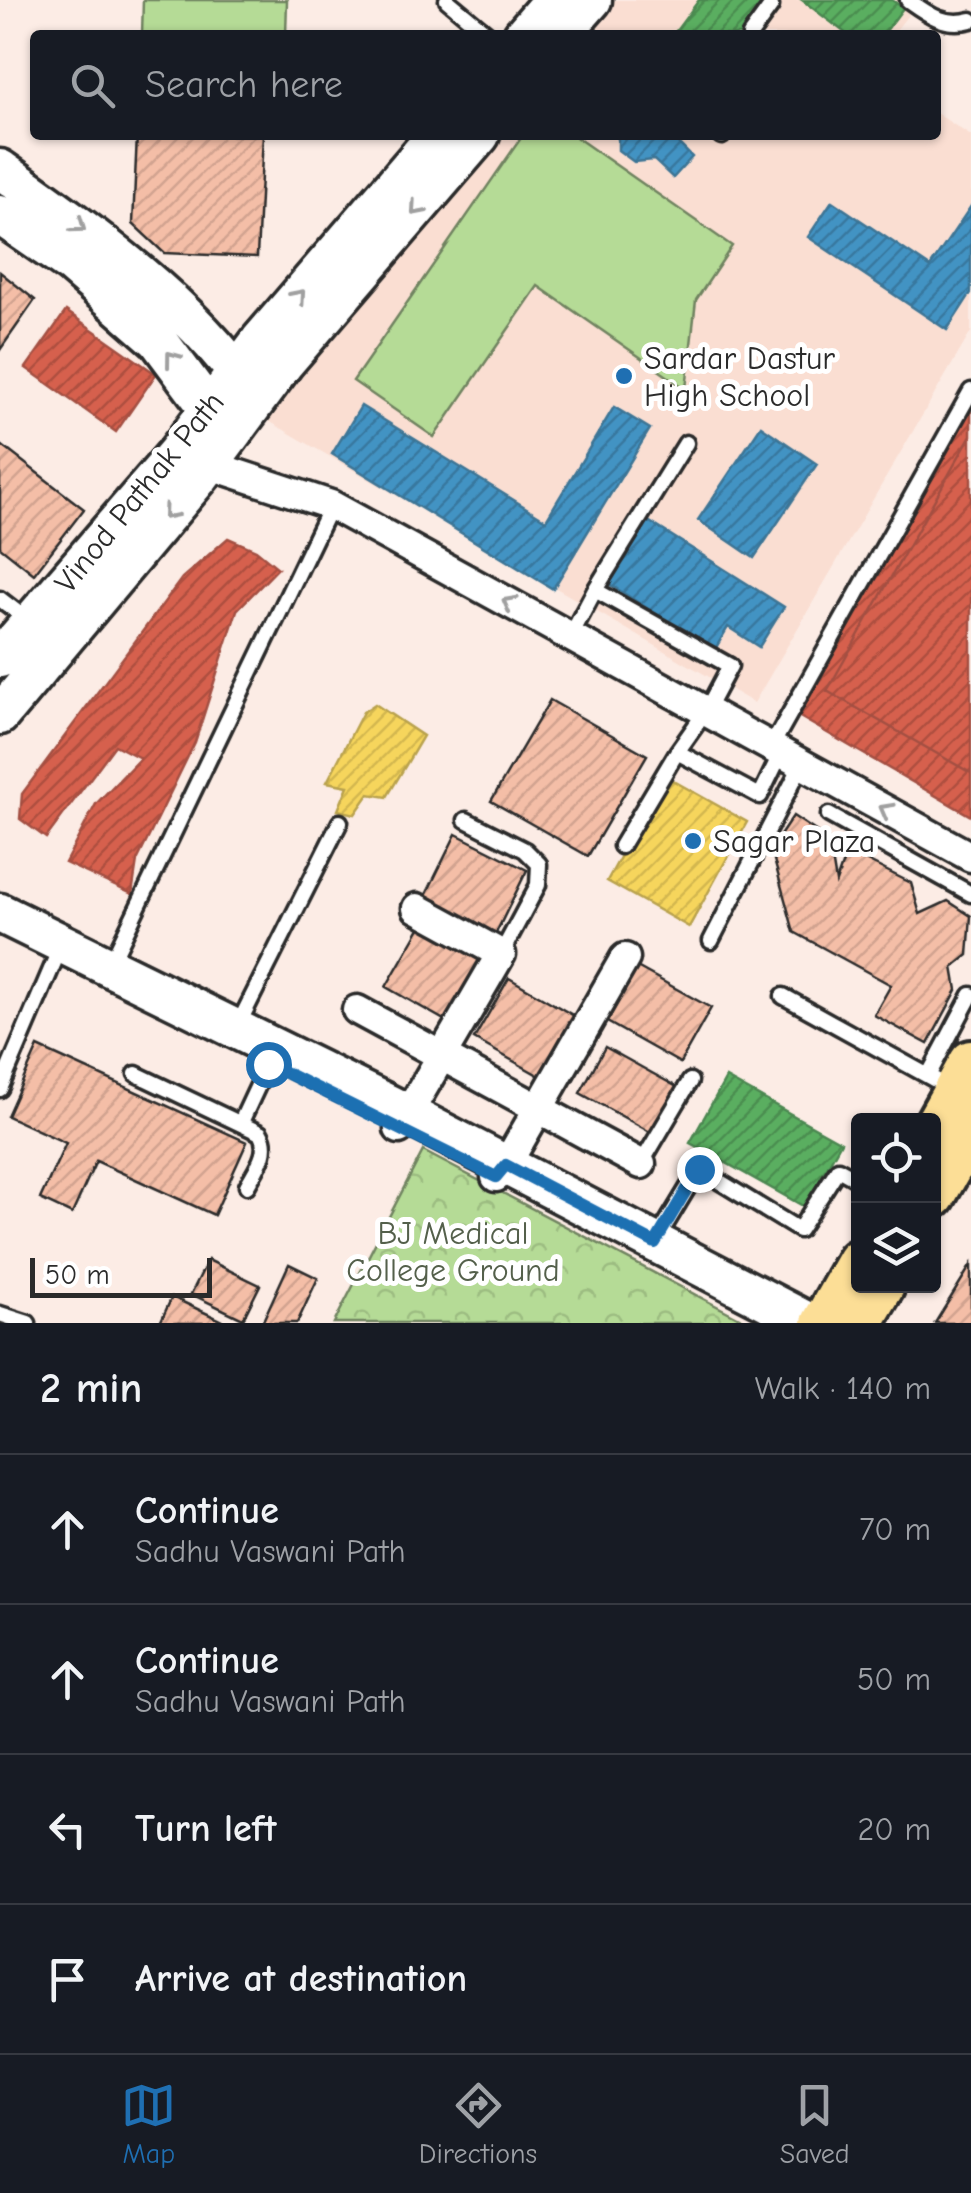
<!DOCTYPE html>
<meta charset="utf-8">
<style>
:root{--surface:#171b24;--page:#242831;--text:#f1f3f6;--muted:#9ea1a6;--line:#363941;--accent:#1f6fb2}
body{margin:0;font-family:"Comic Neue",sans-serif;background:var(--page);color:var(--text)}
.controls{position:absolute;right:30px;bottom:30px;display:grid;overflow:hidden;border-radius:10px;box-shadow:0 2px 8px #0004}
.controls button{width:90px;height:90px;display:grid;place-items:center;padding:0;border:0;border-bottom:2px solid var(--line);background:var(--surface);color:var(--text);font:50px sans-serif}
.scale{position:absolute;left:30px;bottom:25px;width:182px;box-sizing:border-box;padding-left:10px;border:5px solid #2b2b2b;border-top:0;font-size:28px;line-height:35px;white-space:nowrap;color:#2b2b2b;-webkit-text-stroke:8px #fff;paint-order:stroke}
.stop{position:absolute;width:30px;height:30px;margin:-22px;border:8px solid #1f6fb2;border-radius:50%;background:#fff}
.stop.end{background:#1f6fb2;border-color:#fff;box-shadow:0 2px 10px #0008}
.list{margin:0;padding:0;list-style:none}
h2{display:flex;justify-content:space-between;align-items:center;height:130px;margin:0;padding:0 40px;font-size:42px}
h2 small{font-size:32px;font-weight:400;color:var(--muted)}
.list li{display:grid;grid-template-columns:65px 1fr auto;gap:30px;align-items:center;box-sizing:border-box;height:150px;padding:0 40px;border-top:2px solid var(--line)}
.list b{display:block;font-size:38px;white-space:nowrap}
.list p{margin:0;font-size:32px;white-space:nowrap;color:var(--muted)}
.list em{font-size:32px;font-style:normal;color:var(--muted)}
.icon{flex:none;width:55px;height:55px;fill:none;stroke:currentColor;stroke-width:2;stroke-linecap:round;stroke-linejoin:round}
.map{position:relative;flex:none;width:971px;height:1323px;overflow:hidden}
.search{position:absolute;background:var(--surface);box-shadow:0 2px 8px #0004;left:30px;right:30px;top:30px;height:110px;display:flex;align-items:center;gap:25px;box-sizing:border-box;padding:0 35px;border-radius:10px;color:var(--muted);font-size:38px}
.sheet{height:730px;background:var(--surface)}
nav{display:flex;justify-content:space-around;align-items:center;box-sizing:border-box;height:140px;border-top:2px solid var(--line);background:var(--surface);font-size:28px;color:var(--muted)}
nav a{display:grid;justify-items:center;gap:5px}
nav .on{color:var(--accent)}
.map>svg:first-child{display:block}
.built{fill:#faded2}
.park{fill:url(#park-crowns);stroke:#708360;stroke-width:2.5}
.pitch{fill:#b5db96;stroke:#708360;stroke-width:2.5}
.homes{fill:url(#homes-hatch);stroke:#b9a24d;stroke-width:2.5}
.shops{fill:url(#shops-hatch);stroke:#a35043;stroke-width:2.5}
.schools{fill:url(#schools-hatch);stroke:#3c7495;stroke-width:2.5}
.public{fill:url(#public-hatch);stroke:#4c8751;stroke-width:2.5}
.building{fill:url(#building-hatch);stroke:#2b2b2b;stroke-width:2.5}
.lines{fill:none;stroke-linecap:round;stroke-linejoin:round}
.lane-casing{stroke:#2b2b2b;stroke-width:21}
.street-casing{stroke:#2b2b2b;stroke-width:35}
.secondary-casing{stroke:#2b2b2b;stroke-width:45}
.primary-casing{stroke:#2b2b2b;stroke-width:50}
.lane{stroke:#fff;stroke-width:14}
.street{stroke:#fff;stroke-width:28}
.secondary{stroke:#fff;stroke-width:38}
.primary{stroke:#fcde96;stroke-width:42}
.oneway{stroke:#a0a0a0}
.route{stroke:#1f6fb2;stroke-width:12}
.poi-dot{fill:#1f6fb2;stroke:#fff;stroke-width:4}
.labels{text-anchor:middle;stroke-width:10;stroke-linejoin:round;paint-order:stroke}
.poi-label{font-size:32px;fill:#2b2b2b;stroke:#fff;text-anchor:start}
.street-label{font-size:32px;fill:#2b2b2b;stroke:#fff}
.park-label{font-size:32px;fill:#54604b;stroke:#fff}
</style>
<div class="map">
<svg width="971" height="1323" viewBox="0 0 971 1323">
<defs>
<pattern id="park-crowns" width="20" height="18" patternUnits="userSpaceOnUse" patternTransform="scale(2.5)"><rect width="20" height="18" fill="#b5db96"/><path d="M2 6a3 3 0 1 1 6 0M12 15a3 3 0 1 1 6 0" fill="none" stroke="#9cbc81"/></pattern>
<pattern id="homes-hatch" width="6" height="6" patternUnits="userSpaceOnUse" patternTransform="scale(2.5)"><rect width="6" height="6" fill="#f6d55c"/><path d="M-1 1l2-2M0 6l6-6M5 7l2-2" fill="none" stroke="#d3b750"/></pattern>
<pattern id="shops-hatch" width="6" height="6" patternUnits="userSpaceOnUse" patternTransform="scale(2.5)"><rect width="6" height="6" fill="#d6604d"/><path d="M-1 1l2-2M0 6l6-6M5 7l2-2" fill="none" stroke="#ae4f40"/></pattern>
<pattern id="schools-hatch" width="6" height="6" patternUnits="userSpaceOnUse" patternTransform="scale(2.5)"><rect width="6" height="6" fill="#4393c3"/><path d="M-1 1l2-2M0 6l6-6M5 7l2-2" fill="none" stroke="#38789f"/></pattern>
<pattern id="public-hatch" width="6" height="6" patternUnits="userSpaceOnUse" patternTransform="scale(2.5)"><rect width="6" height="6" fill="#5aae61"/><path d="M-1 1l2-2M0 6l6-6M5 7l2-2" fill="none" stroke="#4b8e50"/></pattern>
<pattern id="building-hatch" width="6" height="6" patternUnits="userSpaceOnUse" patternTransform="scale(2.5)"><rect width="6" height="6" fill="#f4bea7"/><path d="M-1 1l2-2M0 6l6-6M5 7l2-2" fill="none" stroke="#d1a390"/></pattern>
</defs>
<rect width="100%" height="100%" fill="#fcece5"/>
<filter id="ink" filterUnits="userSpaceOnUse"><feTurbulence type="fractalNoise" baseFrequency=".01" numOctaves="2"/><feDisplacementMap in="SourceGraphic" scale="20" xChannelSelector="R" yChannelSelector="G"/><feConvolveMatrix kernelMatrix="1 2 1 2 8 2 1 2 1" color-interpolation-filters="sRGB"/></filter>
<g filter="url(#ink)">
<path class="built" d="M606 0H920L892 35H578Z
M936 113 971 136V332L754 703 267 420 498 135H936Z"/>
<path class="park" d="M423 1151 749 1323H334Z"/>
<path class="pitch" d="M143 0H287L286 35H142Z
M523 135H573L732 246 696 300 686 389 538 286 434 437 353 381Z"/>
<path class="homes" d="M375 704 423 736 387 797 369 794 355 814 338 810 348 786 327 782 363 712Z
M665 776 747 822 689 927 607 881Z"/>
<path class="shops" d="M66 311 156 374 116 432 26 368Z
M971 404V816L793 713Z
M971 435V773L827 691Z
M228 538 256 550 278 568 237 610 195 742 137 861 132 894 65 863 96 804 140 758 115 745 46 838 20 819 22 794 182 578Z"/>
<path class="schools" d="M618 135H675L673 138 692 157 673 178 654 160 634 162 618 150Z
M832 201 930 267 971 206V293L947 330 808 237Z
M361 406 546 520 614 407 650 429 553 589 332 454Z
M761 426 817 464 754 558 698 520Z
M642 517 784 607 759 647 728 627 714 651 603 580Z"/>
<path class="public" d="M699 0H766L740 35H673Z
M802 0H892L903 8 883 35H848Z
M726 1078 841 1142 805 1207 719 1159 715 1166 699 1158 703 1150 690 1143Z"/>
<path class="building" d="M137 135H263L257 257 164 253 133 224Z
M0 272 35 300 0 350Z
M0 444 84 509 34 574 0 547Z
M550 700 647 755 588 856 491 801Z
M793 816 829 840 836 882 847 851 911 883 920 914 948 901 971 916 968 955 953 967 957 990 928 1044 874 1015 891 985 794 932 771 849Z
M456 834 527 870 494 937 423 901Z
M424 921 491 959 453 1025 386 987Z
M637 967 711 1008 680 1063 607 1022Z
M509 978 581 1020 547 1080 474 1039Z
M38 1047 247 1142 214 1215 96 1161 72 1214 40 1199 66 1143 7 1116Z
M605 1047 677 1087 652 1133 580 1093Z
M208 1260 260 1285 243 1319 191 1294Z
M289 1264 318 1278 297 1323H262Z
M971 1265V1323H935Z
M172 1297 227 1323H160Z"/>
<g class="lines">
<defs>
<path id="lane" d="M447 0 489 35
M908 0C929 15 945 27 971 20
M750 35 771 6
M720 135 722 136
M595 590 730 666 706 711 677 752 760 796 781 753
M0 599 30 622
M570 637 595 590 686 443
M771 747 971 391
M829 815 971 894
M466 820 525 850 539 864 538 885 501 954
M621 846 677 752
M711 941 802 764
M109 967 331 505
M783 996 950 1088
M236 1029 340 822
M136 1074 260 1133C271 1151 256 1169 247 1186
M928 1076 971 995
M0 1089 55 960
M241 1122 268 1064
M641 1164 690 1081
M655 1242 699 1169 799 1230 838 1169 858 1180
M0 1314 28 1323"/>
<path id="street" d="M195 460 331 505 971 857
M357 1010 641 1164
M399 1129 501 954 417 908
M496 1177 506 1165 625 958"/>
<path id="secondary" d="M523 35 553 0
M561 35 592 0
M0 169C86 230 191 304 251 392
M0 215 71 264 158 340 222 426
M0 658 175 455 260 341 437 135
M0 715 201 475 285 362 480 135
M0 913 390 1105 810 1323"/>
<path id="primary" d="M934 1128 971 1062
M934 1196 971 1131
M823 1323 858 1261
M861 1323 883 1286"/>
</defs>
<use href="#lane" class="lane-casing"/>
<use href="#street" class="street-casing"/>
<use href="#secondary" class="secondary-casing"/>
<use href="#primary" class="primary-casing"/>
<use href="#lane" class="lane"/>
<use href="#street" class="street"/>
<use href="#secondary" class="secondary"/>
<use href="#primary" class="primary"/>
</g>
<defs><path id="oneway-chevron" d="M-2-3.5L2.5 0L-2 3.5" fill="none" stroke-width="1.6" stroke-linecap="round" stroke-linejoin="round" transform="scale(2.5)"/></defs>
<g class="oneway">
<use href="#oneway-chevron" transform="translate(417 209) rotate(131)"/>
<use href="#oneway-chevron" transform="translate(79 226) rotate(36)"/>
<use href="#oneway-chevron" transform="translate(299 296) rotate(-49)"/>
<use href="#oneway-chevron" transform="translate(172 358) rotate(-127)"/>
<use href="#oneway-chevron" transform="translate(169 513) rotate(130)"/>
<use href="#oneway-chevron" transform="translate(509 603) rotate(-151)"/>
<use href="#oneway-chevron" transform="translate(886 810) rotate(-151)"/>
</g>
</g>
<g class="lines" filter="url(#ink)">
<path class="route" d="M268 1064 496 1177 506 1165 655 1243 699 1169"/>
</g>
<g class="poi-dot">
<circle cx="624" cy="376" r="10"/>
<circle cx="693" cy="841" r="10"/>
</g>
<g class="labels">
<g class="poi-label">
<text x="644" y="369">Sardar Dastur<tspan x="644" dy="37">High School</tspan></text>
<text x="713" y="852">Sagar Plaza</text>
</g>
<g class="street-label">
<text transform="translate(139 492) rotate(-51)" y="11">Vinod Pathak Path</text>
</g>
<g class="park-label">
<text x="453" y="1244">BJ Medical<tspan x="453" dy="37">College Ground</tspan></text>
</g>
</g>
</svg>
<div class="controls">
<button><svg class="icon" aria-label="locate" viewBox="0 0 24 24"><circle cx="12" cy="12" r="6"/><path d="M12 2v4M12 18v4M2 12h4M18 12h4"/></svg></button>
<button><svg class="icon" aria-label="layers" viewBox="0 0 24 24"><path d="M12 4l9 5-9 5-9-5zM3 14l9 5 9-5"/></svg></button>
</div>
<div class="scale">50 m</div>
<div class="stop" style="left:268px;top:1064px"></div>
<div class="stop end" style="left:699px;top:1169px"></div>
<div class="search"><svg class="icon" aria-label="search" viewBox="0 0 24 24"><circle cx="10" cy="10" r="6"/><path d="M15 15l6 6"/></svg>Search here</div>
</div>
<section class="sheet">
<h2>2 min<small>Walk · 140 m</small></h2>
<ul class="list">
<li><svg class="icon" aria-label="ahead" viewBox="0 0 24 24"><path d="M12 20V5M6 11l6-6 6 6"/></svg><div><b>Continue</b><p>Sadhu Vaswani Path</p></div><em>70 m</em></li>
<li><svg class="icon" aria-label="ahead" viewBox="0 0 24 24"><path d="M12 20V5M6 11l6-6 6 6"/></svg><div><b>Continue</b><p>Sadhu Vaswani Path</p></div><em>50 m</em></li>
<li><svg class="icon" aria-label="left" viewBox="0 0 24 24"><path d="M17 20v-9H6M10 6l-5 5 5 5"/></svg><div><b>Turn left</b></div><em>20 m</em></li>
<li><svg class="icon" aria-label="arrive" viewBox="0 0 24 24"><path d="M6 21V4h12l-3 4 3 4H6"/></svg><div><b>Arrive at destination</b></div></li>
</ul>
</section>
<nav>
<a class="on"><svg class="icon" aria-label="map" viewBox="0 0 24 24"><path d="M3 6l6-2 6 2 6-2v14l-6 2-6-2-6 2zM9 4v14M15 6v14"/></svg>Map</a>
<a><svg class="icon" aria-label="directions" viewBox="0 0 24 24"><path d="M12 3l9 9-9 9-9-9zM9 14v-3h6M13 9l2 2-2 2"/></svg>Directions</a>
<a><svg class="icon" aria-label="saved" viewBox="0 0 24 24"><path d="M7 4h10v16l-5-4-5 4z"/></svg>Saved</a>
</nav>
